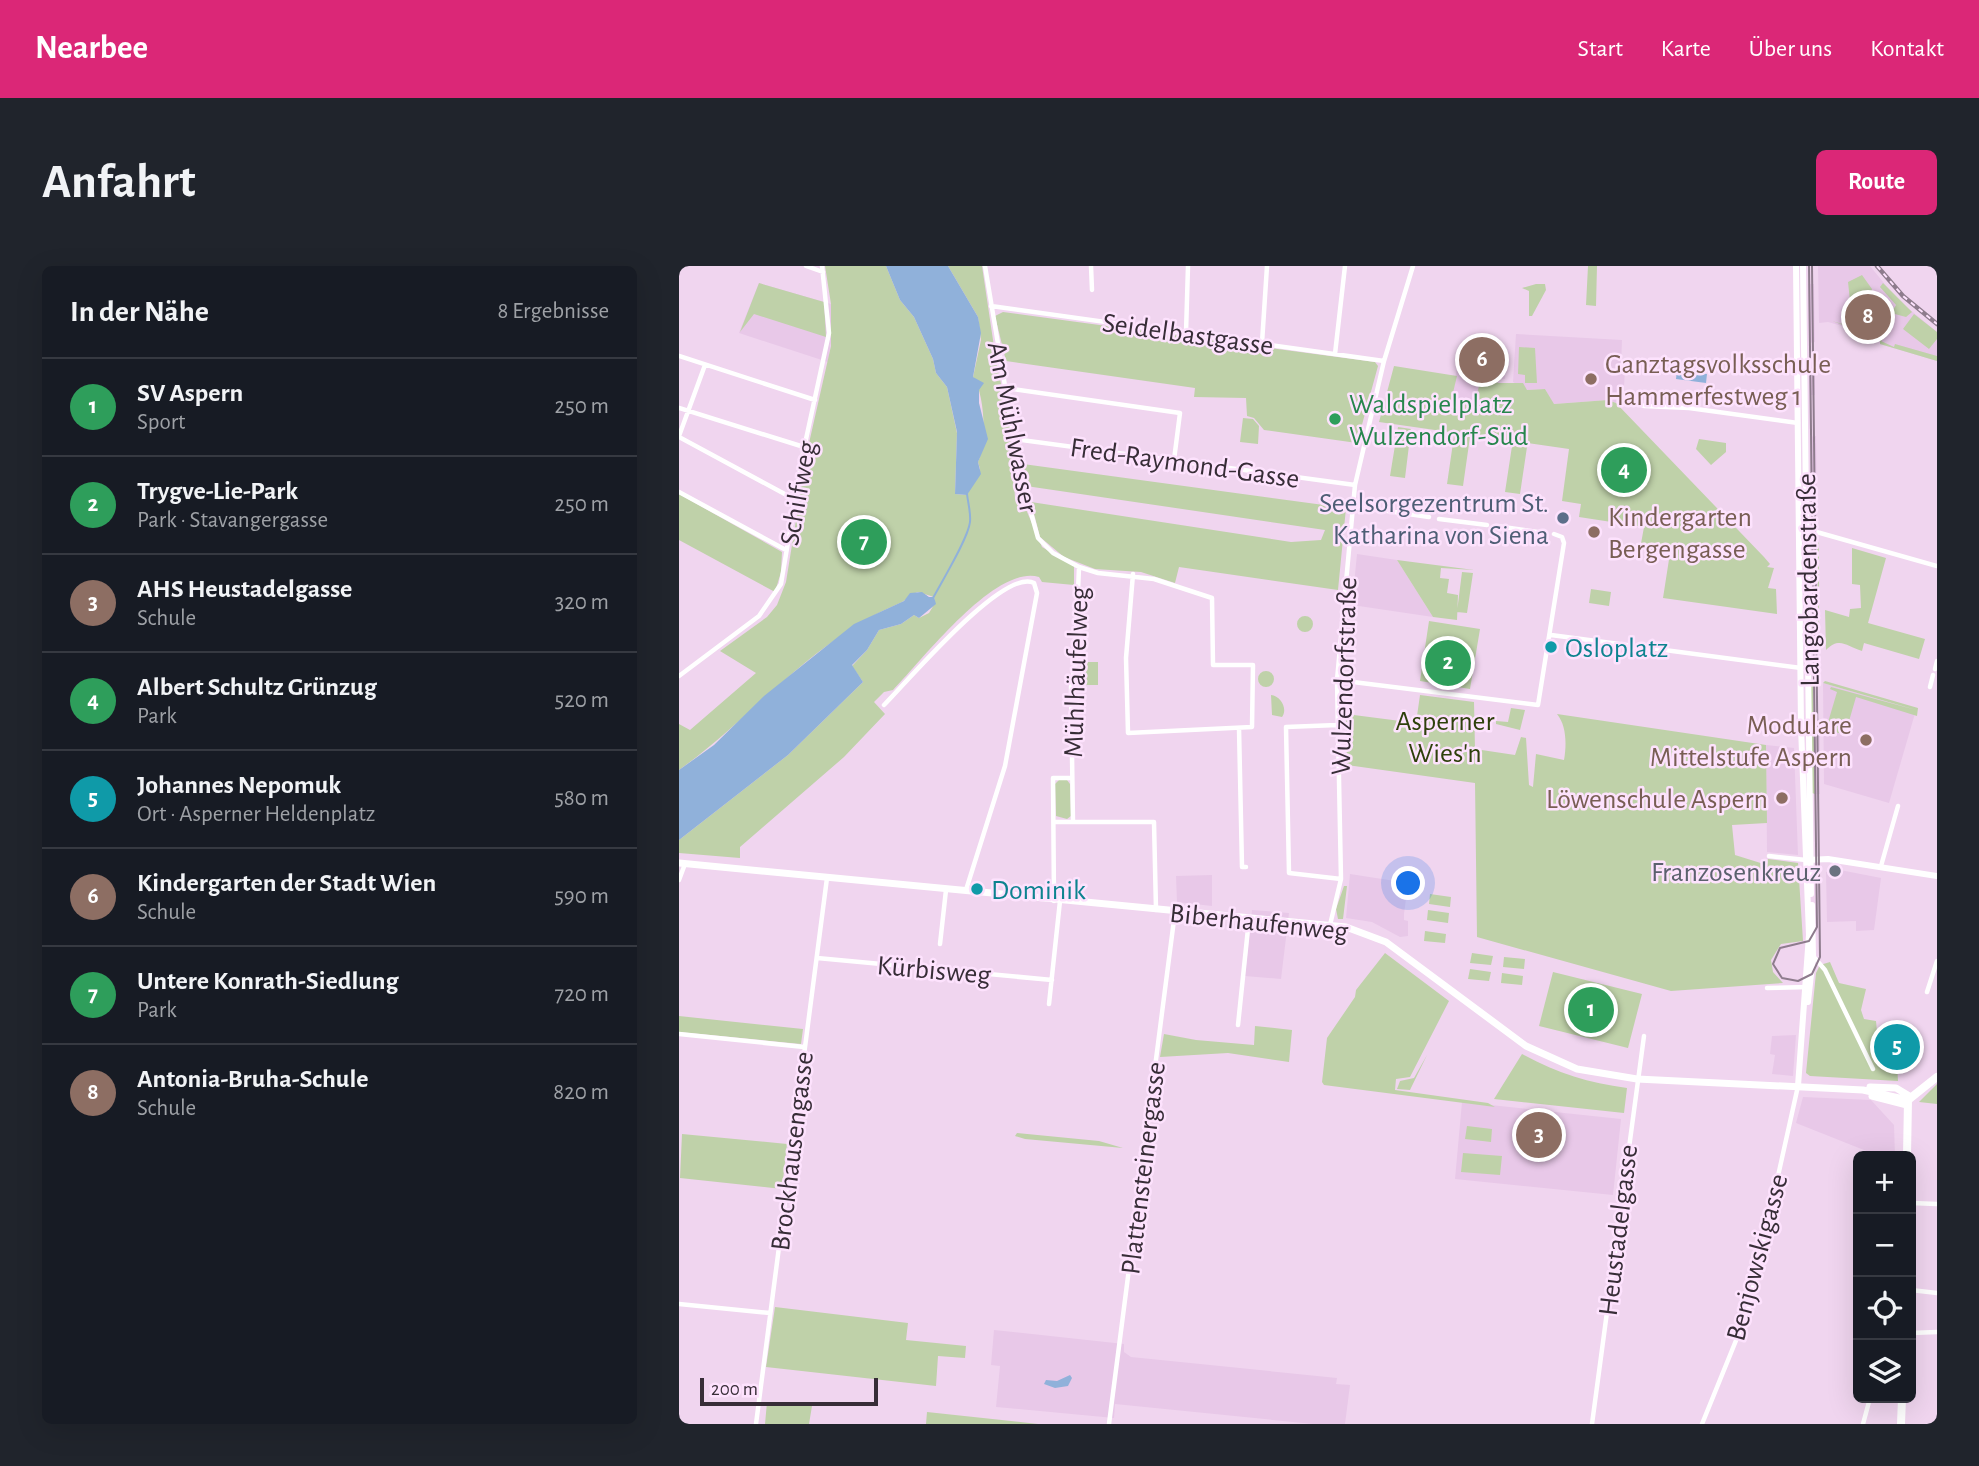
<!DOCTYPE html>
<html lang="de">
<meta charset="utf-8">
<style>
:root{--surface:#171b24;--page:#20242c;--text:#f1f3f6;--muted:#9ea1a6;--line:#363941;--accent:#db2777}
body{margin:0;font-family:"Alegreya Sans",sans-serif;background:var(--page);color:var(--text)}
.controls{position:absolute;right:21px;bottom:21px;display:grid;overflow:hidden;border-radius:10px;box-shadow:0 7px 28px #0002}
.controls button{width:63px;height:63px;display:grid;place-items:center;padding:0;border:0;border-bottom:2px solid var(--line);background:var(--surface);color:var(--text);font:35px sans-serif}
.scale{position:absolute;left:21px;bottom:18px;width:178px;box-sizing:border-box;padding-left:7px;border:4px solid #372d37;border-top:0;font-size:19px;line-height:24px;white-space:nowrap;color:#372d37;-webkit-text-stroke:5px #fde2fd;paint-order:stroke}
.you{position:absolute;left:730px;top:618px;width:24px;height:24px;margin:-18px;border:5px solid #fff;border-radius:50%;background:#1a73e8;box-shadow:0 0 0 10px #1a73e833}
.badge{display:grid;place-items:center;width:46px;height:46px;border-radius:50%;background:var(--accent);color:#fff;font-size:23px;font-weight:700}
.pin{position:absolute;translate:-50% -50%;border:4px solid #fff;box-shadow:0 2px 7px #0006}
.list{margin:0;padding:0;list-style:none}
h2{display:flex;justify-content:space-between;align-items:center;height:91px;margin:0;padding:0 28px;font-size:30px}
h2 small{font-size:23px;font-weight:400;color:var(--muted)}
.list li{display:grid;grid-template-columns:46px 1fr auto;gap:21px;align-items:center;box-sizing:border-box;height:98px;padding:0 28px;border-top:2px solid var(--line)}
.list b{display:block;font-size:26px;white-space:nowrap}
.list p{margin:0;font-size:23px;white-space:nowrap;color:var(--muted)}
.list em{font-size:23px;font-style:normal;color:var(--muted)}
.icon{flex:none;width:38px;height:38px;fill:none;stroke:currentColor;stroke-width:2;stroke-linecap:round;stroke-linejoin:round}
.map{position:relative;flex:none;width:1258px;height:1158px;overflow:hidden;border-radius:10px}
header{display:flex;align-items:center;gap:42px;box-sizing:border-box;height:98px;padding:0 35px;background:var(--accent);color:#fff}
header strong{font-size:33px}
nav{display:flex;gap:38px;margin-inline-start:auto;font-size:24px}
.intro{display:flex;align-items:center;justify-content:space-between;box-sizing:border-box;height:168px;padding:0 42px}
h1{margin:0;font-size:49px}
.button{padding:18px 32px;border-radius:10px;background:var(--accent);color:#fff;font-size:24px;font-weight:700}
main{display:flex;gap:42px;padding:0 42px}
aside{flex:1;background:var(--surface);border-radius:10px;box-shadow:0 7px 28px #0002}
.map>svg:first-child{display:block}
.built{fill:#e8c8e8}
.green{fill:#bfd1a9}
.water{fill:#90b1da}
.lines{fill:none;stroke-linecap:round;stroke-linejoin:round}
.stream{stroke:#90b1da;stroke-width:2}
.minor{stroke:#fff;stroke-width:4.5}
.tertiary{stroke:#fff;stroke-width:6}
.secondary{stroke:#fff;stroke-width:7}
.primary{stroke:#fff;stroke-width:8}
.tram{stroke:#8e7c8d;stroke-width:2}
.rail-casing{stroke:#8e7c8d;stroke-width:4.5}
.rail{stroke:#fde2fd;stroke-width:2;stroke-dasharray:5;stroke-linecap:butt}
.education-dot{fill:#8d6e63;stroke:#fde2fd;stroke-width:2.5}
.leisure-dot{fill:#2e9e5b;stroke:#fde2fd;stroke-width:2.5}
.service-dot{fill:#5c6f8a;stroke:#fde2fd;stroke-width:2.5}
.culture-dot{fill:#0f9aa8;stroke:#fde2fd;stroke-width:2.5}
.worship-dot{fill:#6b7280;stroke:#fde2fd;stroke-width:2.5}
.labels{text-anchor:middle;stroke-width:5;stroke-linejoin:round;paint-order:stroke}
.street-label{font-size:28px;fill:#372d37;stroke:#fde2fd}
.education-label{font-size:28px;fill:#785e54;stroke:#fde2fd;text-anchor:start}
.leisure-label{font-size:28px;fill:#27864d;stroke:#fde2fd;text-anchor:start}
.service-label{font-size:28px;fill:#4e5e75;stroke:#fde2fd;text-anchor:end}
.culture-label{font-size:28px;fill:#0d838f;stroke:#fde2fd;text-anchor:start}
.park-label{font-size:28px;fill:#2e400b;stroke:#fde2fd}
.worship-label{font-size:28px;fill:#5b616d;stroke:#fde2fd;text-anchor:end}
</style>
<header>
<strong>Nearbee</strong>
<nav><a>Start</a><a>Karte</a><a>Über uns</a><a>Kontakt</a></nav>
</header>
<div class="intro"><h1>Anfahrt</h1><a class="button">Route</a></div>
<main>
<aside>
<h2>In der Nähe<small>8 Ergebnisse</small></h2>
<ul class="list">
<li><span class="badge" style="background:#2e9e5b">1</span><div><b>SV Aspern</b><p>Sport</p></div><em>250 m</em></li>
<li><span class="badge" style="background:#2e9e5b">2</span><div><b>Trygve-Lie-Park</b><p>Park · Stavangergasse</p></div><em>250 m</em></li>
<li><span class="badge" style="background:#8d6e63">3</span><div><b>AHS Heustadelgasse</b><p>Schule</p></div><em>320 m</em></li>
<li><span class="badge" style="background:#2e9e5b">4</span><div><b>Albert Schultz Grünzug</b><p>Park</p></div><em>520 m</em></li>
<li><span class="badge" style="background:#0f9aa8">5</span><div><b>Johannes Nepomuk</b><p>Ort · Asperner Heldenplatz</p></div><em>580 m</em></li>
<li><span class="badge" style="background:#8d6e63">6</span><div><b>Kindergarten der Stadt Wien</b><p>Schule</p></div><em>590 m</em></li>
<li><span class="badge" style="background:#2e9e5b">7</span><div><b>Untere Konrath-Siedlung</b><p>Park</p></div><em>720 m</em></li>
<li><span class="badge" style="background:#8d6e63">8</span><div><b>Antonia-Bruha-Schule</b><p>Schule</p></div><em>820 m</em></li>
</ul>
</aside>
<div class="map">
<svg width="1258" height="1158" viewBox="0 0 1258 1158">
<rect width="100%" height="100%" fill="#f0d5ef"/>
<path class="built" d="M1139 0H1191L1218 33 1258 66V95L1201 78V75L1180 70 1181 65 1149 56 1140 57Z
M80 17 152 38 153 70 149 96 60 67Z
M1129 18H1135L1136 76 1130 77Z
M837 68 943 74 942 102 946 105 945 120 937 131V137L929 134 874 138 866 123 848 124 834 116Z
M783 75 827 81 826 113 802 112 796 140 772 135Z
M1130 96H1136V129H1131Z
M1137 170 1138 250H1132L1131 171Z
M1133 276H1138L1139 354 1133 355Z
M678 288 718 294 754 351 673 339Z
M1144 417 1237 444 1210 537 1145 518Z
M1141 458V528H1136L1135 459Z
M1087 479 1115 482 1119 589 1088 586Z
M1156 603 1202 612 1195 664 1177 665V655L1148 656 1147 606Z
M671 608 729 617 725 648V654L729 655V670L721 671 693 656 667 652Z
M533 609V640L498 636 497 610Z
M573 644 610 647 602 713 566 710Z
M1117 769 1114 810 1093 808 1096 789 1091 788 1093 770Z
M1124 831 1192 834 1215 859 1216 890H1200L1117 857Z
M783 836 942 853 934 929 776 913Z
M315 1064 445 1078V1086L452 1091 658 1112 657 1118 671 1119 666 1158H634L436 1138 435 1152 317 1141 321 1100 312 1099Z"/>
<path class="green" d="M146 0H207L221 34 235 51 254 93 257 107 268 121 278 167 276 228 288 229 301 203 299 196C308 177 306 128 294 111L302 74 299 51 269 0H303L317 94 332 165 336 233 343 234 363 281 395 300V319L363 316 360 311C316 298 243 395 214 424L205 426 195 436 206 448 165 491 61 581V592L0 587V574L109 489 184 416 173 400 188 384 200 364 222 358 235 349 240 352 250 347 256 337 255 331 239 326C231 328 228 334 221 337 133 374 75 450 0 504V458L11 464 77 407 41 385 88 351 98 339 107 316 128 186 152 80V38Z
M909 0H918L917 40 907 39Z
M1183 9 1193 23 1188 40 1171 35 1169 16Z
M80 17 145 36 147 71 75 48 61 66Z
M1204 17 1233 46 1227 51 1212 47 1217 39 1201 21Z
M857 18H866L867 24 853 50H850V25L843 22Z
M324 46 696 96 699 100 678 177 585 164 575 152 568 150 567 132 515 131 516 122 327 95 316 50Z
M1235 48 1258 66V73L1250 83 1224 63Z
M1153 55 1184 64V67L1188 69 1193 66 1192 72 1196 67 1201 72 1203 69 1207 70 1202 75 1215 81 1216 78 1258 90V95L1201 78V75L1180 70 1181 65Z
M840 81 856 82 858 117H846V109L839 108Z
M715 100 778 110 772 135 795 140 802 112 820 117H844L848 124 866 123 875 138 929 134 937 137 1085 291 1091 298 1088 301 1095 302 1089 322 1097 323 1098 348 984 332 991 287 961 283 965 261 900 251 902 238 883 235 890 183 700 156Z
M564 152 574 153 580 160 579 178 561 176Z
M719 161 732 163 726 212 711 210Z
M775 170 791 171 784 220 768 218Z
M1020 173 1047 177V186L1032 199 1017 183Z
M833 180 848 181 841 228 826 226Z
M344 198 667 242 659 324 500 301 496 317 462 306 416 303 385 291 361 271 352 236 612 276 642 274 646 264 347 220Z
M0 228 103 286 102 306 96 326 0 274Z
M1138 276 1140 277V393Z
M1173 282 1207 292 1189 357 1246 373 1240 393 1185 377 1183 385C1168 381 1161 370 1147 384L1146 344 1170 351 1171 343 1182 342 1181 319 1173 318Z
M718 294 795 304 762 302 761 312 770 313 768 327 779 329 778 354 754 351Z
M783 306 794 307 788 347 778 346Z
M912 323 932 326 930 340 910 337Z
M618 358a8 8 0 1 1 16 0a8 8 0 1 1-16 0Z
M750 355 801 363 791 423 741 415Z
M401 396H419V419H401Z
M579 413a8 8 0 1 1 16 0a8 8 0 1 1-16 0Z
M1146 415 1239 442 1238 450 1177 431 1166 469 1147 463 1158 426 1151 423 1152 421 1237 444 1144 417Z
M1131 416H1134L1136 528 1133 527Z
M592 429C602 430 609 443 603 451L593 449Z
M741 429 795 436 796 483 836 489 842 471 847 472 850 519 854 521 857 488 885 494C888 477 887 459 878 448L1087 479 1088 557 1053 559 1056 589 1088 599 1089 593 1119 597 1124 675 1102 678 1092 694 1094 706 1104 717 992 725 798 671 796 517 668 499 667 448 737 457Z
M832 442 846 444 841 464 817 458V455L829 456Z
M380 514H388L391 518 392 550 388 553 377 550 376 518Z
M665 620H668L664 653H659L657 643Z
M751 628 772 631 771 641 750 638Z
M749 644 770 647 769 657 748 654Z
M746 665 767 668 766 677 745 675Z
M706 687 770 735 731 811 717 813 716 824 809 837 816 841 645 819 643 816 648 772 676 731 677 724Z
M793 687 814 690 812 699 791 697Z
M825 691 846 693 845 703 824 701Z
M1151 696 1160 717 1187 723 1182 744 1185 753 1197 755 1201 798H1218L1219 815 1131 810 1127 807 1137 707 1141 699Z
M791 703 812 706 810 715 789 713Z
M874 706 963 728 949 782 860 760Z
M823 707 844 710 843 719 822 717Z
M0 750 124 763 122 778 0 766Z
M576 760 613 764 610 796 549 787 481 791 485 768 517 774 575 779Z
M843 788C878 807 909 817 948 822L945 847 815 833Z
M748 789 731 824 718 823 721 815 735 812Z
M1258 818V838L1240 836Z
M788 860 813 863 812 876 786 873Z
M338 867 420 875 444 882 346 873 336 870Z
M3 868 108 878 103 923 1 912Z
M784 887 823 890 821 909 782 906Z
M96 1041 229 1057 227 1074 287 1080 286 1092 259 1090 257 1120 87 1101Z
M88 1136 133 1140 130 1158H86Z
M248 1146 359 1158H247Z"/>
<path class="water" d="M207 0H269L299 51 302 67 294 111 305 117 300 124V137L309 173 299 196 302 208 288 229 276 228 278 166 268 121 257 107 254 93 235 51 221 34Z
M998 104 1028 108 1027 117 997 113Z
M243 326 250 331H255L257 338 240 352 235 349 222 358 200 364 188 384 173 399 184 416 109 489 0 574V504L35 479 85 430 175 358 225 335 231 327Z
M391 1109 393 1112 389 1120 376 1122 365 1118 367 1114 378 1115Z"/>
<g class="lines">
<path class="stream" d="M254 332C263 315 289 273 291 256 292 247 289 237 288 228"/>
<path class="minor" d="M127 0 144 6
M306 0 340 204 359 272 374 287 400 301 419 307 475 313 533 332 534 399H574L573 461 449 467 447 392 454 308
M412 0 413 24
M312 40 705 95
M507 67 509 0
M583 77 588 0
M656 88 666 0
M0 90 136 134
M327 122 501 147 495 194
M948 133 965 140 1010 142 1119 157
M0 142 125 181
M0 170 26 99
M0 171 115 233
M335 173 676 219
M0 226 107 284
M674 240 750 251
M760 253 808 259
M817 260 865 267
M1120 261 1258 300
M872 369 1130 403
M1256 403 1258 395
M0 410 80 350 102 318 124 187 150 67 143 0
M658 414 859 439 885 277 883 271 875 268
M1251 421 1254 409
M205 439C228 416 325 301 355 317L358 327 326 500 287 624
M658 459 607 461 610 607 662 613
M560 462 563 601H567
M375 556H394L392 421 396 400 400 301
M394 556H475L477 644
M1090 590 1127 594
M1202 600 1219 540
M0 614 6 598
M375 635 374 512H393
M651 659 662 613 658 414 676 219 705 95 734 0
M261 678 267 624
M1134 690 1146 704 1194 803
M138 692 373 714
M1088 722 1129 721
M1248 726 1258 695
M370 738 381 635
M559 759 570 653
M0 768 125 781
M1232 937 1258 938
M1232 1024 1258 1027
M0 1038 91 1047
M1232 1067 1258 1066
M77 1158 148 612
M430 1158 496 646
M913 1158 965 770
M1023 1158 1069 1045 1119 820
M1184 1158 1191 1132"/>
<path class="tertiary" d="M1117 0 1122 461 1130 669 1119 820
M1124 0 1132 628
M1129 594 1149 593 1258 610
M1129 736 1134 690 1133 639"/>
<path class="secondary" d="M0 597 667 661 707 676 847 780 898 803 958 813 1184 824 1229 834
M1191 821 1217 822 1232 831
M1193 830 1228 839"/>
<path class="primary" d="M1228 890 1229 834 1258 811
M1222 1158 1223 1132"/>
<path class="tram" d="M1130 0 1138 661 1130 675 1101 682 1094 698 1103 712 1119 715 1133 708 1141 691 1133 0"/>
<defs>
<path id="rail" d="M1198 0 1224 30 1258 58"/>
</defs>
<use href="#rail" class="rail-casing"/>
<use href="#rail" class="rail"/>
</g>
<g class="education-dot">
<circle cx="912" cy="113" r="7"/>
<circle cx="915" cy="266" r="7"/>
<circle cx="1187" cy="474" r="7"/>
<circle cx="1103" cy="532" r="7"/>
</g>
<circle class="leisure-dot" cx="656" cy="153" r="7"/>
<circle class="service-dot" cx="884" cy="252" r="7"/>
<g class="culture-dot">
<circle cx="872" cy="381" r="7"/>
<circle cx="298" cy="623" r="7"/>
</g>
<circle class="worship-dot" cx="1156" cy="605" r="7"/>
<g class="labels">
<g class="street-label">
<text transform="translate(509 67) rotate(8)" y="10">Seidelbastgasse</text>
<text transform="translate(335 161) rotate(79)" y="10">Am Mühlwasser</text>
<text transform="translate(506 196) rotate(8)" y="10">Fred-Raymond-Gasse</text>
<text transform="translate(118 227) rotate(-80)" y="10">Schilfweg</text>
<text transform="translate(1128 314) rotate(-91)" y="10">Langobardenstraße</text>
<text transform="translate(396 406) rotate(-88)" y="10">Mühlhäufelweg</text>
<text transform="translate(664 410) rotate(-88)" y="10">Wulzendorfstraße</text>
<text transform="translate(580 655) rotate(6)" y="10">Biberhaufenweg</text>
<text transform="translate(255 703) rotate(5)" y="10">Kürbisweg</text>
<text transform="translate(112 885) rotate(-83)" y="10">Brockhausengasse</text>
<text transform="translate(463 902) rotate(-83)" y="10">Plattensteinergasse</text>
<text transform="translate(938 964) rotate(-83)" y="10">Heustadelgasse</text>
<text transform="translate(1077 991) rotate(-75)" y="10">Benjowskigasse</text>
</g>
<g class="education-label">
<text x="926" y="107">Ganztagsvolksschule<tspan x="926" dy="32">Hammerfestweg 1</tspan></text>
<text x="929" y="260">Kindergarten<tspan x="929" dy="32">Bergengasse</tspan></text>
<text x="1173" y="468" text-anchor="end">Modulare<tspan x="1173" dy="32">Mittelstufe Aspern</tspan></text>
<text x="1089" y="542" text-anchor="end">Löwenschule Aspern</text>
</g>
<g class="leisure-label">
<text x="670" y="147">Waldspielplatz<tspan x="670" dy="32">Wulzendorf-Süd</tspan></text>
</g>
<g class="service-label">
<text x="870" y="246">Seelsorgezentrum St.<tspan x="870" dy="32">Katharina von Siena</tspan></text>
</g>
<g class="culture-label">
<text x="886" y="391">Osloplatz</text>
<text x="312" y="633">Dominik</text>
</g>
<g class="park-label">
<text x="766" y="464">Asperner<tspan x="766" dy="32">Wies'n</tspan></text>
</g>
<g class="worship-label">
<text x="1142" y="615">Franzosenkreuz</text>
</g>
</g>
</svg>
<div class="controls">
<button>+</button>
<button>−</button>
<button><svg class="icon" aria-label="locate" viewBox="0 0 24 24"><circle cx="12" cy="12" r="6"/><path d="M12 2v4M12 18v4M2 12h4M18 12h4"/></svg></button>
<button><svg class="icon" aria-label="layers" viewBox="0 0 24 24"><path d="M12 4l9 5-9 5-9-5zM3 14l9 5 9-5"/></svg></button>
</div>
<div class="scale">200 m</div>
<div class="you"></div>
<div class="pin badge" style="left:912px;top:744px;background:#2e9e5b">1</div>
<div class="pin badge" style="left:769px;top:397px;background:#2e9e5b">2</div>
<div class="pin badge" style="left:860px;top:869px;background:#8d6e63">3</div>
<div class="pin badge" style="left:945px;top:204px;background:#2e9e5b">4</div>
<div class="pin badge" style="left:1218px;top:781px;background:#0f9aa8">5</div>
<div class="pin badge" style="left:803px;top:94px;background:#8d6e63">6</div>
<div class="pin badge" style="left:185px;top:276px;background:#2e9e5b">7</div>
<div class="pin badge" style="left:1189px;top:51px;background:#8d6e63">8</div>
</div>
</main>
